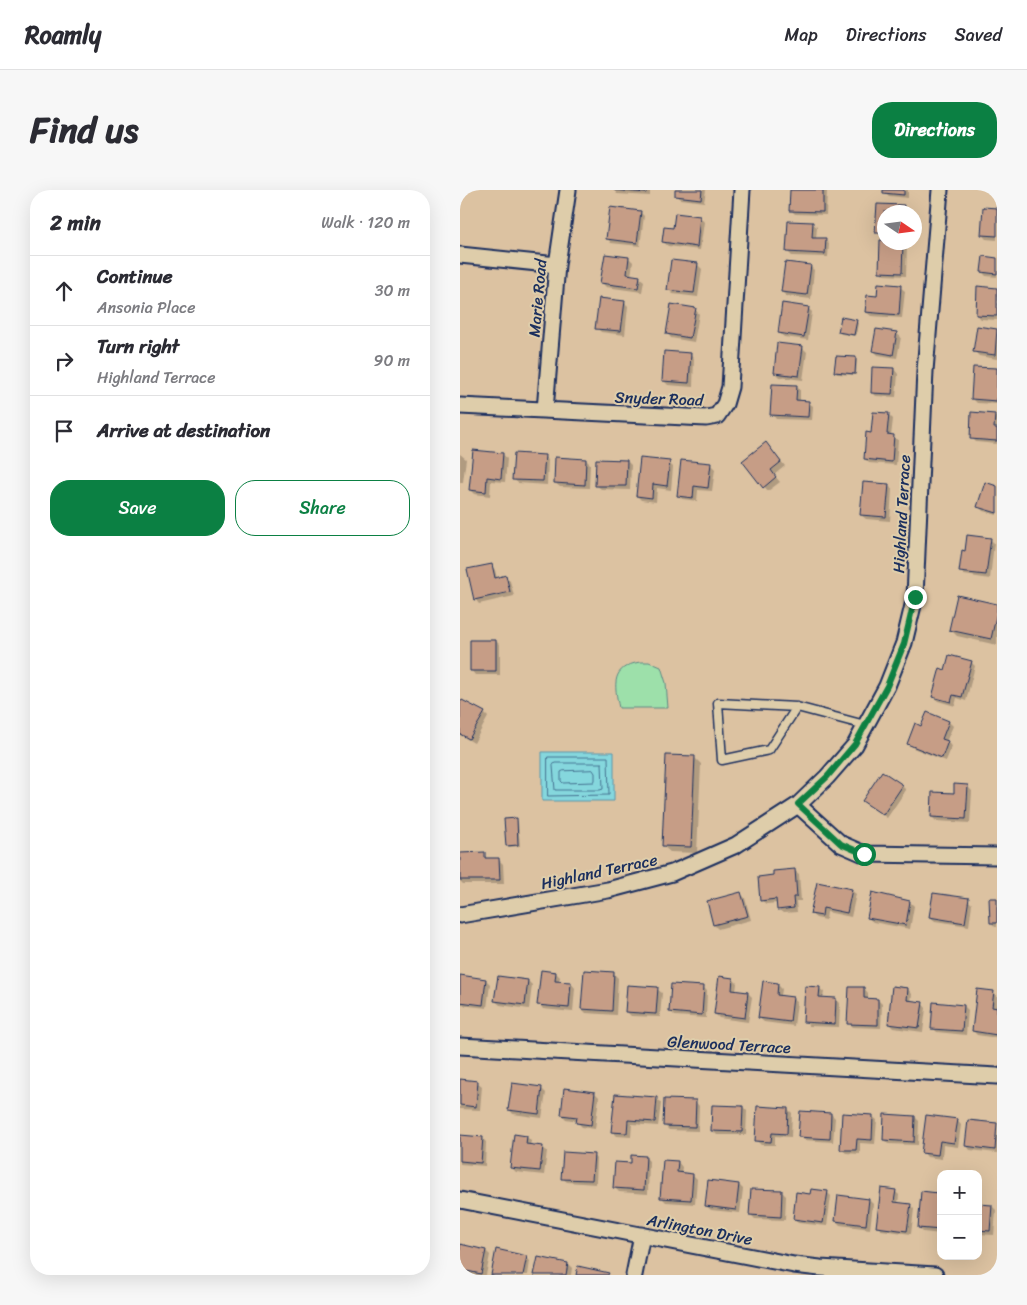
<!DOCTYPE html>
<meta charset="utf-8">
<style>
:root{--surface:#fff;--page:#f7f7f7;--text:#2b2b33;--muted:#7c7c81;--line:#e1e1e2;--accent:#0b8043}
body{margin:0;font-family:Sriracha,sans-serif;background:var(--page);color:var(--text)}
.controls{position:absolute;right:15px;bottom:15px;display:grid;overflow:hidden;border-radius:10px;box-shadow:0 5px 20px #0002}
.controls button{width:45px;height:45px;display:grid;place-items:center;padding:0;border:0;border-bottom:1px solid var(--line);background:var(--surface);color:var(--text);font:25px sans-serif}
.compass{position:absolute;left:417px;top:15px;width:45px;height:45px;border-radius:50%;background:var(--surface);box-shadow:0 5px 20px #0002;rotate:103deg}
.stop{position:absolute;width:15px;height:15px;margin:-11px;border:4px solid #0b8043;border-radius:50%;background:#fff}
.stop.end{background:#0b8043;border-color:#fff;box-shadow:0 1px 5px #0008}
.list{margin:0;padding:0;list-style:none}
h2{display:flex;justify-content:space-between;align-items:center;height:65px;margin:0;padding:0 20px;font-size:21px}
h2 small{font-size:16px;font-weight:400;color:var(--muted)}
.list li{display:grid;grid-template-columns:32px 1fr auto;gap:15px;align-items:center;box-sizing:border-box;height:70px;padding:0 20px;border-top:1px solid var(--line)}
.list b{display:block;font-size:19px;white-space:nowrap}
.list p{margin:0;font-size:16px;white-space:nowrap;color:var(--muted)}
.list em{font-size:16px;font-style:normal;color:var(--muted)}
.actions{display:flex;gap:10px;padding:15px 20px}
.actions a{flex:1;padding:11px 0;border:1px solid var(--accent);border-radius:20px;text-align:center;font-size:18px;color:var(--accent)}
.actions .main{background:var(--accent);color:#fff}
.icon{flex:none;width:28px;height:28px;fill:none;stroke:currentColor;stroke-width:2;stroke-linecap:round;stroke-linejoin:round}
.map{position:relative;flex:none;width:537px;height:1085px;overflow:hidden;border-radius:20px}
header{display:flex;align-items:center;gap:30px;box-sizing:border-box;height:70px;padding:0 25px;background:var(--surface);border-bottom:1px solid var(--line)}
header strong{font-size:24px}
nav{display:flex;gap:28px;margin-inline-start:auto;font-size:18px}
.intro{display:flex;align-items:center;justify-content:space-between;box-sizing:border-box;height:120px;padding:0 30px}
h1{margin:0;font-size:35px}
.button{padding:12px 22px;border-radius:20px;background:var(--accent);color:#fff;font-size:18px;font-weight:700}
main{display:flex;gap:30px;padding:0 30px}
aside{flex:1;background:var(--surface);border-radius:20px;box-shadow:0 5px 20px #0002}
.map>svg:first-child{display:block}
.green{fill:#9de0aa;stroke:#5c8884}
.water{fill:#85d7dd;stroke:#5b94aa}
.shadow{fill:#0003}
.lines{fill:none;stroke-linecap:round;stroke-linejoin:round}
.shore{stroke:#457291;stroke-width:1}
.building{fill:#c69d86;stroke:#1b2f5e}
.lane-casing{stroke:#1b2f5e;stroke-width:11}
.street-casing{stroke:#1b2f5e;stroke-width:19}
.lane{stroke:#decdaa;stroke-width:8}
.street{stroke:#decdaa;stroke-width:15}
.route{stroke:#0b8043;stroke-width:6}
.labels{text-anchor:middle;stroke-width:4;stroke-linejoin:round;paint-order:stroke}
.street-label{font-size:16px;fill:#1b2f5e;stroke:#decdaa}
</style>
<header>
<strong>Roamly</strong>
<nav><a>Map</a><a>Directions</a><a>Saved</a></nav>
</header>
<div class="intro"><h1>Find us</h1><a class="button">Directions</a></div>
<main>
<aside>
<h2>2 min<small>Walk · 120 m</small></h2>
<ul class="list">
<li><svg class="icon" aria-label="ahead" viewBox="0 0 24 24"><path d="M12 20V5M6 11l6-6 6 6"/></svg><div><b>Continue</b><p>Ansonia Place</p></div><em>30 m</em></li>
<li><svg class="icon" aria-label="right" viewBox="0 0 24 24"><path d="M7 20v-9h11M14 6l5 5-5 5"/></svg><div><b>Turn right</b><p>Highland Terrace</p></div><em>90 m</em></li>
<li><svg class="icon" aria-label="arrive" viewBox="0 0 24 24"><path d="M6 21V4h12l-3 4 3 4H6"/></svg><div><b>Arrive at destination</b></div></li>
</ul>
<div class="actions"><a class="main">Save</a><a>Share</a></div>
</aside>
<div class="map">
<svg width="537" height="1085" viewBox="0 0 537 1085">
<rect width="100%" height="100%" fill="#dcc2a1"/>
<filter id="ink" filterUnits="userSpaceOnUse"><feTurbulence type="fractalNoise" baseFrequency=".02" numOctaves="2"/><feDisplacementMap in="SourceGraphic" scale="10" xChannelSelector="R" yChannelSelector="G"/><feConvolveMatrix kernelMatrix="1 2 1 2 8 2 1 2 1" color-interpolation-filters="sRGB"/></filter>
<g filter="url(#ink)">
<path class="green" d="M180 472H189L201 477 206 493 208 518H159C154 494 151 477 180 472Z"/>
<path class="water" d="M82 562H154V611H82Z"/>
<path class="shadow" d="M154 0H190V6L157 4Z
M217 0H246L244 12 220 9 216 5Z
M331 0H367L366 25 335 24 331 20Z
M425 0H448V8L429 6 424 2Z
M418 15 443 16 447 21V22H424V46H421L417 42Z
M537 19V50L526 49 522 45Z
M180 22 184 26 180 56 151 53 147 48Z
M240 27 244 32 240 60 208 56 203 52 214 40Z
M352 33 357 37 356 49 365 50 369 54 368 67 332 66 327 61Z
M422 51H424V52H444L447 56 446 86 424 85 420 81Z
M169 68 173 72 171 86 179 87 184 91 182 102 146 97 142 93Z
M537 69V87L526 86 522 82Z
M237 74 242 79 238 107 213 104 209 100Z
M350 76 354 80 351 109 326 106 322 102Z
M440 97 445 101 442 128 411 126 406 122Z
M537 99V130L521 129 517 125Z
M164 112 168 116 165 145 141 142 137 138Z
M348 118 352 122 348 150 324 147 319 143Z
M235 119 239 124 234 152 211 148 207 143Z
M396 131 398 133 396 146 381 144 379 142Z
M518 138 537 140V169L519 166 515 162Z
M436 143 441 147 437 168 418 165 414 161Z
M342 157 347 162 343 190 319 187 315 183Z
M230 164 234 168 233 197 208 195 204 191Z
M396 169 397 170 396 185 377 184 375 182Z
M434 179 438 184 436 207 416 206 412 202Z
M537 179V214L517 213 513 209Z
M336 196 340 200V212H348L353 216 352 230 316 229 312 224Z
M429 225 433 229 431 246 438 250 436 275 409 273 405 269 413 244Z
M534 225 537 228V254L516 252 512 248Z
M310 258 325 276 314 285 320 292 308 301 284 272Z
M0 264 6 269 3 292H0Z
M43 264 47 269 45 292 31 291 30 306 14 304 10 300Z
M84 266 88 270 87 295 58 293 53 289Z
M126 270 130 274 129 298 100 297 95 293Z
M167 271 171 275 170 300 141 299 136 295Z
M209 273 213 277 211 300 197 298 196 312 181 310 177 306Z
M250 274 255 279 252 301 238 300 237 311 222 309 218 305Z
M428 295 432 299 430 331 406 329 401 325Z
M537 297V325L523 321 519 317Z
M530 349 534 353 530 389 504 385 500 381 506 362Z
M31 375 35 380 37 388 46 387 50 391 54 406 19 414 15 409Z
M537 415V455L497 446 491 440Z
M36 451 40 455V485H15L11 480Z
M511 472 515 476 506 511 497 508 495 516 478 511 473 507 486 481Z
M0 516 24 523 28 527 14 553 0 545Z
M489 532 493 536 486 552 492 556 486 571 453 558 449 553 462 538Z
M234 567 241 574 237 663 210 662 203 656Z
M442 596 446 600 427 628 403 611Z
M507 596 512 601 510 633 476 631 472 627 495 604Z
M57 630 58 632 60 656 49 657 47 655Z
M0 664H24L28 670H39L43 674 44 694H3L0 691Z
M334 680 339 684 341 711H336L337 722 323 723 318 719V713L306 714 301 710Z
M391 700 396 704 391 727 367 722 366 730 356 728 351 724Z
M281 704 285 708 291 730 258 739 254 735Z
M537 709V737H535L531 732Z
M508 710 512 714 509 736 475 731 470 727Z
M450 712 454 716 450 739 413 732 408 728Z
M96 783 100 787 99 792 111 793 115 798 113 822 83 819 79 814Z
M154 784 158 788 156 825 126 823 122 819Z
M0 787 26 790 30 794 27 818 0 815Z
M273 789 277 793 276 802 288 803 292 807 288 832 259 828 255 824Z
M68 791 72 795 69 819 40 815 35 811Z
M318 795 322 799 321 806 332 808 337 812 334 836 304 832 299 828Z
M243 797 247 801 246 828 215 826 211 822Z
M359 798 364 802 363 808 376 809 380 813 379 837 349 836 345 831Z
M404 798 408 803V810H418L422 814 421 838 393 837 389 833Z
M197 799 202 803 200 827 171 826 166 821Z
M448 799 452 804 451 812 462 813 466 818 463 842 433 838 429 834Z
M533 803 537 806V848L517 845 513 841Z
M504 816 508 820 506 845 477 842 473 838Z
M0 891 17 892 22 896 20 920 0 919Z
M82 899 86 903 82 928 53 924 49 919Z
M135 903 139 907 135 939 122 937 118 933V931L106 929 102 925Z
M156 905 196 908 201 913 198 936 172 934 171 947 157 946 153 942Z
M235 911 239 916 238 941 209 940 204 935Z
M283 917 287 921 286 945H257L253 941Z
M328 919 332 923 331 947 315 946V955H301L296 950Z
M371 924 375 928 373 952 344 950 340 946Z
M412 926 417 930 415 954 400 953V964L386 963 381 959Z
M455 927 459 931 458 955 428 954 424 950Z
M497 930 501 935 498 957 483 955 482 969 467 967 463 962Z
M509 931 537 935V963L510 960 506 955Z
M0 946 22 948 26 952 25 976 0 974Z
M67 947 71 951 70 956 82 957 87 961 84 985 56 982 51 977Z
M133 965 137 970 136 994 107 992 102 988Z
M185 967 189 971 188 1004 159 1002 155 998 172 974Z
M218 972 222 977 221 984 233 985 237 989 235 1014 206 1012 202 1008Z
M279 995 283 999 280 1023 251 1020 246 1016Z
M435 1001 439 1005 438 1014 450 1015 454 1019 451 1044 421 1040 417 1036Z
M322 1002 326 1006 325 1030 295 1029 291 1025Z
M367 1002 371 1006 367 1036 338 1033 334 1029 351 1005Z
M478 1004 481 1007V1044L463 1042 459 1038Z
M409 1010 413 1014 410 1039 380 1035 376 1031Z
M518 1015 532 1016 536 1020 534 1045 518 1044Z
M0 1056 26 1061 30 1065 26 1085H0Z
M66 1067 70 1071 68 1085H32Z
M108 1074 112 1078 111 1085H75Z"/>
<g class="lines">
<path class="shore" d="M88 567H148L149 605 88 606Z
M95 573H142L143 599 140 600H95L93 576Z
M133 580 135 583V590L134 592 103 593 101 591V582L103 581Z"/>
</g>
<path class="building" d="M154 0H186V3Z
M215 0H242L241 9 215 6Z
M330 0H363V22L329 21Z
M423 0H444V5L423 3Z
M417 14 444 15 443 22H424V43H415Z
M150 17 181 21 177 53 146 49Z
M523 17 537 18V46L521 45Z
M215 23 240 26 237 57 202 52 204 37 213 38Z
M328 31 353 32 352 48H366L365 64 326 62Z
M420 50H424V52H443L442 83 419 82Z
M145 64 169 67 167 84 180 86 178 98 140 93Z
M523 66 537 68V84L521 82Z
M211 70 238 73 234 103 207 100Z
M325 72 351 75 347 105 321 102Z
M418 93 441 95 439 125 405 122 407 105 417 106Z
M517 96 537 98V126L516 125Z
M139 108 165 111 161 141 135 139Z
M322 113 349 117 344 147 318 143Z
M211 114 236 118 230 148 206 144Z
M381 127 397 130 394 145 378 142Z
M517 136 537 139 535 165 513 162Z
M416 139 437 142 433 165 412 161Z
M317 153 343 156 339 186 314 183Z
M204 161 231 163 229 193 202 191Z
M376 166 396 167 395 184 374 182Z
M412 177 434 178 432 204 411 203Z
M513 177 537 178V211L511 209Z
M312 194 337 195 336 210 349 211 348 227 310 225Z
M413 222 429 223 427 244 434 245 432 272 404 269 406 242 411 243Z
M511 222 535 224 534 238H537V251L510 249Z
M306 252 321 272 311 280 316 287 303 298 282 271Z
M13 260 43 263 41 289 27 287 26 302 9 300Z
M54 263 85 265 83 291 52 290Z
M95 267 126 269 125 295 94 293Z
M180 268 210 271 207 296 193 294 192 308 176 306Z
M136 269 167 270 166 296H135Z
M221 270 251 273 248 298 234 296 233 308 217 306Z
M403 292 429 294 426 327 400 325Z
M525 292 537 296V323L517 317Z
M507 345 531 348 526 385 499 382 502 360 505 361Z
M32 374 35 388 46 385 50 402 14 410 7 379Z
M497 405 537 414V422L531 449 489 440Z
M10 450H36V481H10Z
M489 465 512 471 502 507 493 505 491 512 472 507 480 478 485 480Z
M2 510 25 522 9 549 0 544V513Z
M467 522 489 531 482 549 488 551 482 568 447 554 455 533 461 536Z
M206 565 235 566 231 657 202 656Z
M422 581 443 595 423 625 402 611Z
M494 594 508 595 506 629 471 627 472 602 494 603Z
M57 628 58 655 46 656 44 629Z
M25 662V668H39L40 690H0V663Z
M335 679 337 707H333L334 718 317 720 316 709 300 711 298 687 313 685V681Z
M357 692 392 699 387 723 363 718 362 726 350 724Z
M281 702 288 726 253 735 247 711Z
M412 702 450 711 446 735 407 728Z
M473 703 509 708 505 733 469 727Z
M529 708H537V733H530Z
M81 780 96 782 95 791 111 792 109 818 77 815Z
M124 780 154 782 152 821 121 819Z
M0 785 26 789 23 815 0 812Z
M38 786 68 790 65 815 34 811Z
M259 786 273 788 272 800 288 802 285 828 254 824Z
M303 791 318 793 317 805 333 807 330 832 298 828Z
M211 794 244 796 242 825 209 822Z
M167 795 198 797 196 824 165 822Z
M345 796 360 797 359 807 376 808 375 834 343 832Z
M432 796 448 798 447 810 463 812 459 838 428 834Z
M389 797H404V808L418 809V835L387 834Z
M517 799 534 801 532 817 537 818V845L512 841Z
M473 812 504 815 502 841 471 839Z
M0 889 18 891 16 917 0 915Z
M52 893 82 897 79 924 48 920Z
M104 898 135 902 131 935 116 933 117 927 101 925Z
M155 904 197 907 195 932 168 930 167 943 151 942Z
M204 909 236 910 235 937 203 936Z
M252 915 283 916 282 942 251 941Z
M297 916 328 918 327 944 312 943 311 952 295 951Z
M340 921 371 923 370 949 338 947Z
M382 923 413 925 412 950 397 949 396 960H380Z
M424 924 455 926 454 952 423 950Z
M466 925 498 929 494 953 480 951 478 965 461 963Z
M508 930 537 933 535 960 505 956Z
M54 944 67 946 66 954 83 956 80 981 50 978Z
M0 945 23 947 21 973 0 971Z
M103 962 134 964 132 990 101 989Z
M171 965 186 966 184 1000 153 998 155 972 171 973Z
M203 970 218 971 217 982 233 984 231 1010 200 1008Z
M248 990 279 994 276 1020 245 1016Z
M421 998 436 1000 434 1012 451 1014 447 1041 416 1037Z
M291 999 322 1000 321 1027 289 1025Z
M351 999 368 1001 363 1033 333 1029 336 1002 350 1004Z
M461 1001 478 1003 477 1015H481V1040L458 1038Z
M378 1005 409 1009 406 1035 375 1031Z
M518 1014 532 1015 530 1041 518 1040Z
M0 1054 26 1060 21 1084 7 1081 6 1085H0Z
M36 1059 67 1066 63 1085H31Z
M78 1067 108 1073 106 1085H74Z
M118 1076 149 1083 148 1085H116Z"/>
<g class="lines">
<defs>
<path id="lane" d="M337 517 309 560 262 570 258 513 337 517 405 535"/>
<path id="street" d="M0 65 97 75
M0 216 246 228 257 226 265 214 270 197 282 0
M85 220 97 75 108 0
M338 615 381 654 404 664 537 666
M0 725 148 700 212 683 276 655 338 615 367 587 395 555 427 496 444 453 455 407 465 181 480 0
M0 856 537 886
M0 1010 334 1075 360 1078 475 1085
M174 1085 182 1045"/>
</defs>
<use href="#lane" class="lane-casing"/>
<use href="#street" class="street-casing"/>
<use href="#lane" class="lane"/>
<use href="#street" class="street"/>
</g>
</g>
<g class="lines" filter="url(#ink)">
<path class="route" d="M404 664 381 654 338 614 367 587 395 554 427 496 444 454 455 407"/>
</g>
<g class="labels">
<g class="street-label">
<text transform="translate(77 108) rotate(-85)" y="6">Marie Road</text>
<text transform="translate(199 208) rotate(2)" y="6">Snyder Road</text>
<text transform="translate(441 324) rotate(-87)" y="6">Highland Terrace</text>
<text transform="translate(139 681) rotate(-12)" y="6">Highland Terrace</text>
<text transform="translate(269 854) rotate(3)" y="6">Glenwood Terrace</text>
<text transform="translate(240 1039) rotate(11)" y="6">Arlington Drive</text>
</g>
</g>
</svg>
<div class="controls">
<button>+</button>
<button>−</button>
</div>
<svg class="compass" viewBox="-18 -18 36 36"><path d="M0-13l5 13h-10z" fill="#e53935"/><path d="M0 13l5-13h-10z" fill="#7c7c81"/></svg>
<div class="stop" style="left:404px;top:664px"></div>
<div class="stop end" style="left:455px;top:407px"></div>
</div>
</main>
